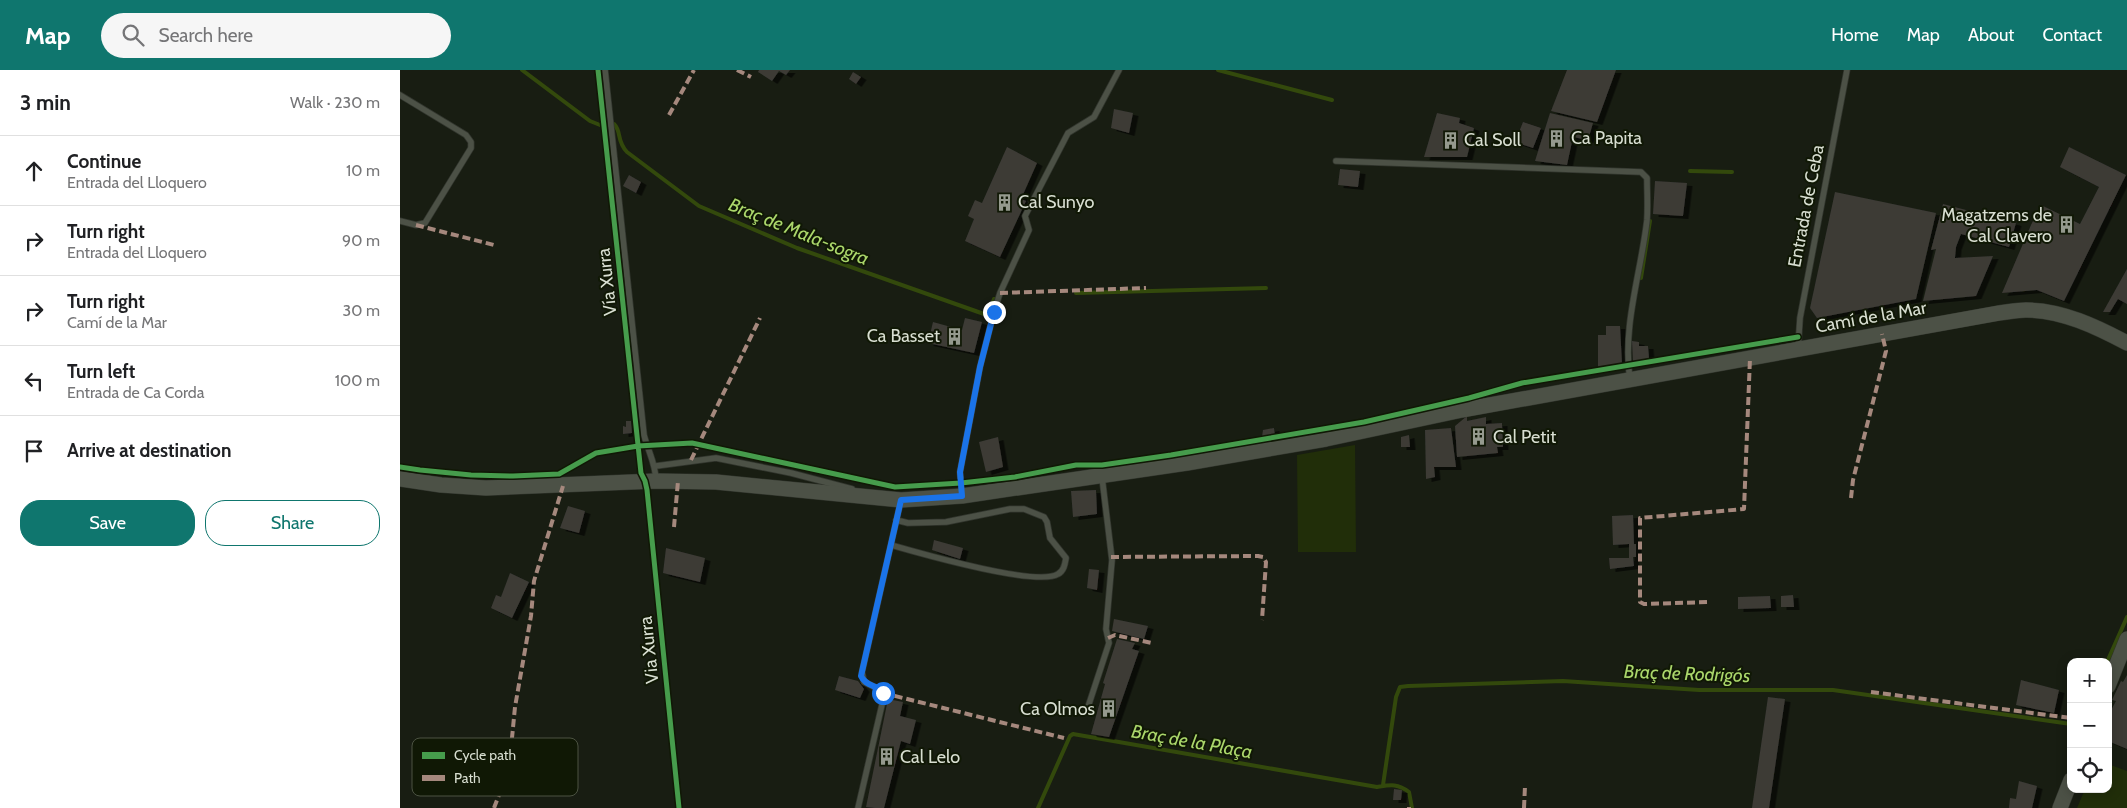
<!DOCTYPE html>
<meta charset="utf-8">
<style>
:root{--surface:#fff;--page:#f6f6f6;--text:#202124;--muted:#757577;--line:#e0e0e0;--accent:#0f766e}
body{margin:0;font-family:Cabin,sans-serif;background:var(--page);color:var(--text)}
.controls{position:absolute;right:15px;bottom:15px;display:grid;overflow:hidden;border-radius:10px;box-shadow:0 2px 12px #0003}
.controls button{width:45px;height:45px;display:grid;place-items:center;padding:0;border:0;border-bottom:1px solid var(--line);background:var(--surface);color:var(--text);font:25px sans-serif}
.stop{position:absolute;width:15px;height:15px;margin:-11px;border:4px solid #1a73e8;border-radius:50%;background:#fff}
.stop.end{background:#1a73e8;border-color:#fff;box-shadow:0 1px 5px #0008}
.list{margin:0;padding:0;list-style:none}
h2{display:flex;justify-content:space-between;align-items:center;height:65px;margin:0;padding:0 20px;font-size:21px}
h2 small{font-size:16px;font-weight:400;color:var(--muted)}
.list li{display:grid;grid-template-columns:32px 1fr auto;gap:15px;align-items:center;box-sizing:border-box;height:70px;padding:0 20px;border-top:1px solid var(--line)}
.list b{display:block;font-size:19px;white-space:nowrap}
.list p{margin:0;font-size:16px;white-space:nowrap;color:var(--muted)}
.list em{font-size:16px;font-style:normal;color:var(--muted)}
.actions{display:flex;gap:10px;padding:15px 20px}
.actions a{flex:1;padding:11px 0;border:1px solid var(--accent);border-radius:20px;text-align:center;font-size:18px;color:var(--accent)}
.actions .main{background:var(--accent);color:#fff}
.icon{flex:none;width:28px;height:28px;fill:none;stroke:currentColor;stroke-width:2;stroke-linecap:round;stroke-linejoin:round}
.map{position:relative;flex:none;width:1727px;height:738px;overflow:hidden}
header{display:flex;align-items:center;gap:30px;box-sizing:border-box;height:70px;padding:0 25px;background:var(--accent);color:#fff}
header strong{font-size:24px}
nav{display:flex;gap:28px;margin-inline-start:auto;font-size:18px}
.search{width:350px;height:45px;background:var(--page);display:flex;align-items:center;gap:12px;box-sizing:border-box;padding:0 18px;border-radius:28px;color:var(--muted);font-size:19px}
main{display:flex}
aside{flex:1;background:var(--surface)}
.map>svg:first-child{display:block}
.green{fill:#212e09}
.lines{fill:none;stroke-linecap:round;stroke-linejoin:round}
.stream{stroke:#33490c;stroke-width:4}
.building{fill:#3c3a36;filter:url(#shadow)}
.service-casing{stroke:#32362e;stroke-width:7}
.secondary-casing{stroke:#32362e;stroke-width:16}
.service{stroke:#4c5146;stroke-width:5.5}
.secondary{stroke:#4c5146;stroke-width:15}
.quiet{stroke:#a5887d;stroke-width:4;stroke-dasharray:8 4;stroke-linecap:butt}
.cycleway-casing{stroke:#101805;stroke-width:8}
.cycleway{stroke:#469c4c;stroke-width:5}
.route{stroke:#1a73e8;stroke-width:6}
.labels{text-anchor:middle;stroke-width:4;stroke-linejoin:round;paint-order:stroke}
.poi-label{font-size:18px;fill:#d8ded1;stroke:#101805;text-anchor:start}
.street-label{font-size:18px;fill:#d8ded1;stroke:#101805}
.water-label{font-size:19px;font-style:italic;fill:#abd76b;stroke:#101805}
.key{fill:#101805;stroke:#4c5342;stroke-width:1}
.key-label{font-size:14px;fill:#d8ded1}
</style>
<header>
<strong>Map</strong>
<div class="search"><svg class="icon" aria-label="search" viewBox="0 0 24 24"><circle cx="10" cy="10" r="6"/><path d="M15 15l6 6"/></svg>Search here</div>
<nav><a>Home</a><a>Map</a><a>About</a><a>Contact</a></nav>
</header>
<main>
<aside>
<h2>3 min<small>Walk · 230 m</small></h2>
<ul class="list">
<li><svg class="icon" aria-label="ahead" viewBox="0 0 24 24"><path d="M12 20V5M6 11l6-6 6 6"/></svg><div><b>Continue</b><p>Entrada del Lloquero</p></div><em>10 m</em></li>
<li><svg class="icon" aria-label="right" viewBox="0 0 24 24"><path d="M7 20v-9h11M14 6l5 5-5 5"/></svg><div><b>Turn right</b><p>Entrada del Lloquero</p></div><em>90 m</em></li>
<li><svg class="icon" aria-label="right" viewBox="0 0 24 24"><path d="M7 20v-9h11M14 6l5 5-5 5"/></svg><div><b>Turn right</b><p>Camí de la Mar</p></div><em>30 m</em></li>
<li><svg class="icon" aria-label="left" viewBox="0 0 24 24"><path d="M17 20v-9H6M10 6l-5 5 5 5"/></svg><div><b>Turn left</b><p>Entrada de Ca Corda</p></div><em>100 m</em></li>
<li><svg class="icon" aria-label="arrive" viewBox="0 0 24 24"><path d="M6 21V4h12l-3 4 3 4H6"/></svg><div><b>Arrive at destination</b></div></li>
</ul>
<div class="actions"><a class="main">Save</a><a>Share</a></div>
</aside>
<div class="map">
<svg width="1727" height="738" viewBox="0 0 1727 738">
<defs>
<filter id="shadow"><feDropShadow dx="5.5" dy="3" stdDeviation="0" flood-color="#0009"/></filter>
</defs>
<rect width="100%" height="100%" fill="#181d12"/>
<path class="green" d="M955 375 956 482H898L897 385Z
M1708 694 1727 701V738H1677L1685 719H1708Z"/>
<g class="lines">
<path class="stream" d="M122 0 190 51 200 55
M818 0 932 30
M214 54C222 62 216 70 227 82L299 136 397 178 584 244 589 243 594 229
M1290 101 1332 102
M1241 208 1250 151
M676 223 866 218
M1707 592 1727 547
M983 715 996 627 1000 617 1008 616 1163 611 1299 620H1433L1671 654
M638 738 670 666 673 664 977 717C990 715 997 713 1009 722L1012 738"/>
</g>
<path class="building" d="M359 0H390L386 5 379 1 372 11 358 2Z
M1167 0H1216L1197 52 1151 41Z
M453 2 461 7 456 14 449 9Z
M714 39 733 43 729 63 711 58Z
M1037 43 1060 48 1059 53 1074 58 1067 87H1024Z
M1150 43 1193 53 1188 70 1173 67 1167 95 1135 91Z
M1123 52 1141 58 1133 78 1115 72Z
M607 77 637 93 621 129 626 131 600 187 565 171 574 149 568 146 575 130 582 133Z
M1669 77 1726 105 1664 231 1637 220 1602 223 1631 155 1641 135 1680 154 1699 117 1660 97Z
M940 99 960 101 958 117 938 115Z
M229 105 241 112 236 123 223 116Z
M1255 111 1287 113 1283 146 1253 144Z
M1435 122 1536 143 1516 229 1417 248 1410 238Z
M1543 134 1616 153 1609 177 1561 164 1556 177 1555 188 1593 186 1576 226 1523 231 1536 179 1531 180Z
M1727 199V234L1718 229 1710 242H1703Z
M565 248 582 252 574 283 528 273 533 252 562 260Z
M1206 256H1220L1222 294 1198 297V265H1206Z
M1232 271 1239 272V276H1248L1249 288 1233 292Z
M1067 346V351L1086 347V354L1102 353 1103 377H1097L1098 383 1057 387 1055 356Z
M226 351H231L232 363 223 364V356L226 357Z
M874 358 875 366 862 367 863 360Z
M1051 358 1056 397H1034L1035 407 1026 409 1025 360Z
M1009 365 1010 377H1001V367Z
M598 367 603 397 586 402 579 372Z
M696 420 697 444 673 447 671 421Z
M168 436 185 441 179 463 160 458Z
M1233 445 1234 474H1236V487H1233L1234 496 1210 499 1209 488H1229V474L1213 475 1212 446Z
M534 470 563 478 560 489 532 480Z
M266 478 305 488 300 512 263 503Z
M689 499 699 500 697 520 687 518Z
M110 503 129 512 112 548 91 538 96 525 101 527Z
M1393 525 1394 537H1381V526Z
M1370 526 1371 538 1338 539V527Z
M714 549 748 556 744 569 712 561Z
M717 569 735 573 732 579 739 581 709 667 691 664 705 614 703 613Z
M1727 605V679L1708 671V646L1716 631 1712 630 1721 611 1723 612Z
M439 606 458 611 464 619 460 628 435 620Z
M1621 610 1659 620 1654 643 1616 635Z
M1368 627 1385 629 1369 738H1352Z
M488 629 503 632 500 646 516 650 510 674 501 671 484 738H475L466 737Z
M1619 711 1637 716 1632 738H1609L1610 728 1616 729Z
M994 719 1002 720 1001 730H993Z"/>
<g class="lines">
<defs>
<path id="service" d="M205 0 244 365C248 381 256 394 256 411
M0 25 66 65 71 72V78L25 153 16 155 0 151
M936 91 1241 102 1247 108C1247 122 1248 136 1247 150 1241 203 1222 256 1230 310
M1398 279 1400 248 1447 0
M256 396 316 388 391 403 452 419
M562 426 560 402 580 297 594 242 600 223 629 160 625 146 668 63 694 47 719 0
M491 475C519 483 637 517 658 504 664 501 665 494 666 488L650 468 647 452 644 447 624 439H610L546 452 508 453 496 450
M687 640 709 573 706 559 712 490 702 407
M458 738 484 626 481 620 464 612 462 602 501 430"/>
<path id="secondary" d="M0 409 41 415 86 418 256 411 316 412 501 430 562 426 787 393 926 369 1062 340 1599 243C1608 242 1617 240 1626 240 1662 240 1697 257 1727 273
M1708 616 1727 569
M1660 738 1671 710"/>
</defs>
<use href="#service" class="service-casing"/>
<use href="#secondary" class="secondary-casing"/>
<use href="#service" class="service"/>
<use href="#secondary" class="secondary"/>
<path class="quiet" d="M337 0 351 7
M269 45 294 0
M16 155 94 175
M600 223 746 218
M291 390 360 248
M1451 428 1453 410 1486 281 1482 264
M274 457 278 411
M711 487 858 486 863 487 866 492 862 550
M1307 532 1244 534 1240 532V448L1344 439 1350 288
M708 568 715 565 752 573
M1471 622 1671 648
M483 623 664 668
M94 738 109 699 115 637 131 546 134 511 163 416
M1009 738V737
M1124 738 1125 716"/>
<defs>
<path id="cycleway" d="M198 0 241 403 245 411 247 420 279 738
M0 397 20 400 71 405 113 406 159 404 196 383 238 376 292 373 495 417 561 413 615 407 676 395H702L771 385 964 352 1069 328 1122 313 1398 267"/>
</defs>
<use href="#cycleway" class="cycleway-casing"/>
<use href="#cycleway" class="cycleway"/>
</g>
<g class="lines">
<path class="route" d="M483 623C477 614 466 617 461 606L501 430 562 426 560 402 580 297 594 242"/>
</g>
<defs>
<symbol id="building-bare" viewBox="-9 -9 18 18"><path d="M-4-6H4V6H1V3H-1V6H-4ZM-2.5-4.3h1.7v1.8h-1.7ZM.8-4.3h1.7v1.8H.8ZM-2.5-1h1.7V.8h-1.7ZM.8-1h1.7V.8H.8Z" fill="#959a8e" stroke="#101805" stroke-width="2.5" paint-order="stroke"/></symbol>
</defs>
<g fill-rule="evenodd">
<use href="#building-bare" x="1144" y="56" width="25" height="25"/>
<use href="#building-bare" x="1038" y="58" width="25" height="25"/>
<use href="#building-bare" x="592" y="120" width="25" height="25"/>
<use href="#building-bare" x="1654" y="142" width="25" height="25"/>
<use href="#building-bare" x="542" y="254" width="25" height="25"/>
<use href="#building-bare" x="1066" y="354" width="25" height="25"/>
<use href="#building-bare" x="696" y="626" width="25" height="25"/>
<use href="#building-bare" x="474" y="674" width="25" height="25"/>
</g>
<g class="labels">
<g class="poi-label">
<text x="1171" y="74">Ca Papita</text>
<text x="1064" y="76">Cal Soll</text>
<text x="618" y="138">Cal Sunyo</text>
<text x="1652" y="151" text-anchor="end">Magatzems de<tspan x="1652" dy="21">Cal Clavero</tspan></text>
<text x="540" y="272" text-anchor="end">Ca Basset</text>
<text x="1093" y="373">Cal Petit</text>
<text x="695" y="645" text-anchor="end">Ca Olmos</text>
<text x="500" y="693">Cal Lelo</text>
</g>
<g class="street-label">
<text transform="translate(1406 136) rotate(-79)" y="6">Entrada de Ceba</text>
<text transform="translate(207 212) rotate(-96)" y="6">Vía Xurra</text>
<text transform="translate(1471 247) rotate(-10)" y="6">Camí de la Mar</text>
<text transform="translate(249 580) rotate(-96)" y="6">Via Xurra</text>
</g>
<g class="water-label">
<text transform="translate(399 161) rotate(22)" y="7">Braç de Mala-sogra</text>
<text transform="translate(1287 603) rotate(2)" y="7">Braç de Rodrigós</text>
<text transform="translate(792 671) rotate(10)" y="7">Braç de la Plaça</text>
</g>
</g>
<rect x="12" y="668" width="166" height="58" rx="8" class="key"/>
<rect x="22" y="682" width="23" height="7" fill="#469c4c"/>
<rect x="22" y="705" width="23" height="6" fill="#a5887d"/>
<g class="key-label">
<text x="54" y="690">Cycle path</text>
<text x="54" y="713">Path</text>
</g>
</svg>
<div class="controls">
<button>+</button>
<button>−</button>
<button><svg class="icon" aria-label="locate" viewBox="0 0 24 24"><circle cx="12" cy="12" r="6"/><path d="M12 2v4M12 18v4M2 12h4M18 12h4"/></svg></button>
</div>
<div class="stop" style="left:483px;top:623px"></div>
<div class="stop end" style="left:594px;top:242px"></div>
</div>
</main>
